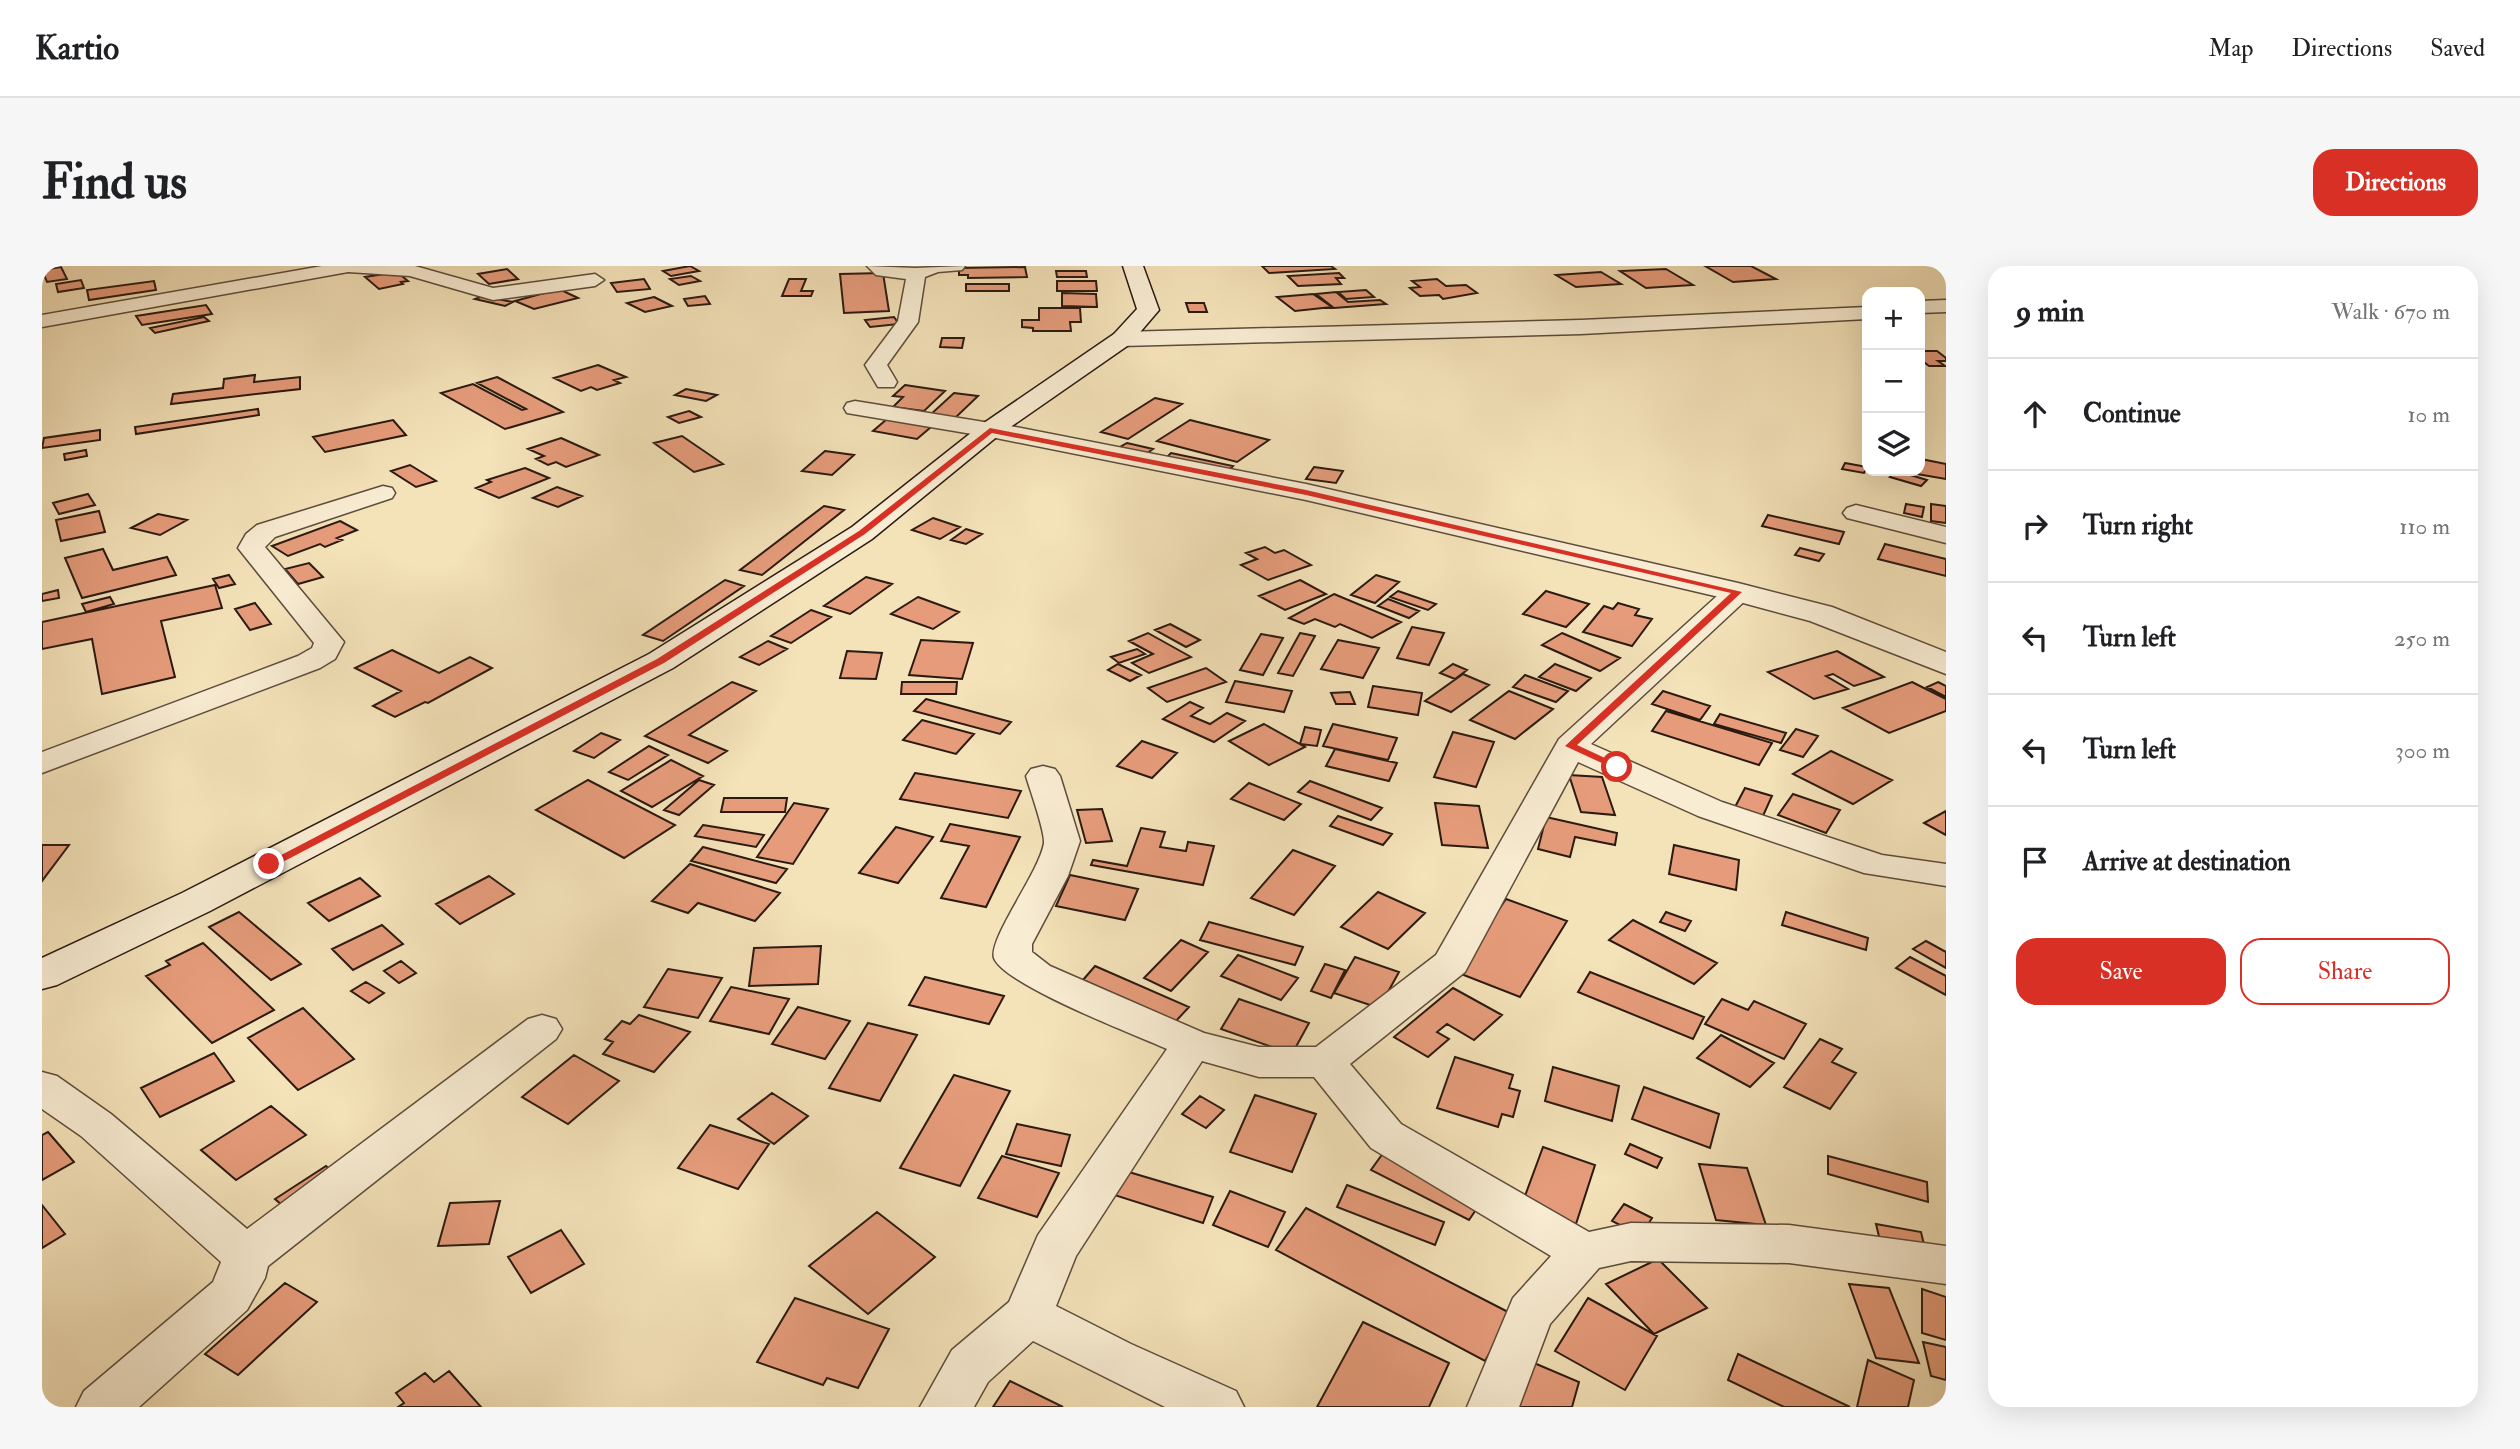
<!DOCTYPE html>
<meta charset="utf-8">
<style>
:root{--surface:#fff;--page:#f6f6f6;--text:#202124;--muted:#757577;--line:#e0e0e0;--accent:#d93025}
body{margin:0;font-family:"IM FELL Double Pica",serif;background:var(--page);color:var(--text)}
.controls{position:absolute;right:21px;top:21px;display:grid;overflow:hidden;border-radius:14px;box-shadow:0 7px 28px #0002}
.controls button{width:63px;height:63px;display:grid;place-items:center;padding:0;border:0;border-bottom:2px solid var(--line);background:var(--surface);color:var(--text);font:35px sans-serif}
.stop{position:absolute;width:21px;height:21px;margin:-16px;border:5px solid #d93025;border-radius:50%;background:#fff}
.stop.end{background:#d93025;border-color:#fff;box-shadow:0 2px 7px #0008}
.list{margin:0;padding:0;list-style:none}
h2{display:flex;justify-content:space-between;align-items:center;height:91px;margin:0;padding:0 28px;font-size:30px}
h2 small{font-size:23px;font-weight:400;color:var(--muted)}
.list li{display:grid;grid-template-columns:46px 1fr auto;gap:21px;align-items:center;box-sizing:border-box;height:112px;padding:0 28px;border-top:2px solid var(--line)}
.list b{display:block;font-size:26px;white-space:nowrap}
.list em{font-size:23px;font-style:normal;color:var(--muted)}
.actions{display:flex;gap:14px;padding:21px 28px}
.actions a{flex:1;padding:16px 0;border:2px solid var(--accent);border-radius:21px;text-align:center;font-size:24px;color:var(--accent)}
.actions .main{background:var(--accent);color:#fff}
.icon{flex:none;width:38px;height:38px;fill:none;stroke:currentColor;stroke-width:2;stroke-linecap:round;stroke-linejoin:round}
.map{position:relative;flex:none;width:1904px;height:1141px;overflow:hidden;border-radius:21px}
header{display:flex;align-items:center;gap:42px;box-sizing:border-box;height:98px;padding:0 35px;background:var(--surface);border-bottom:2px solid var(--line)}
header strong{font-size:33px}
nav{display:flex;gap:38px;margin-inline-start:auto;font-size:24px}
.intro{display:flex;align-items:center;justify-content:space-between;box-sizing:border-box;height:168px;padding:0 42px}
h1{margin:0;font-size:49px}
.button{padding:18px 32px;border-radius:21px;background:var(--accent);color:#fff;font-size:24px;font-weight:700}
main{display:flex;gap:42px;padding:0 42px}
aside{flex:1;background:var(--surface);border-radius:21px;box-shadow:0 7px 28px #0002}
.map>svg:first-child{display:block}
.building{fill:#e69c7b;stroke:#2b1a11;stroke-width:2}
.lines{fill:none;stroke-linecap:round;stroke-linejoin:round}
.minor-casing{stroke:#5d4c3b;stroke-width:3}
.tertiary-casing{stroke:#5d4c3b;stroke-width:3}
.secondary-casing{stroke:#2b1a11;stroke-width:3}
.minor{fill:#f8ecd2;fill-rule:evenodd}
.tertiary{fill:#f8ecd2;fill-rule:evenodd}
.secondary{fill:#f8ecd2;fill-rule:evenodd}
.route{fill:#d93025}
</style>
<header>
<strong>Kartio</strong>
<nav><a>Map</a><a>Directions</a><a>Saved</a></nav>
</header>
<div class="intro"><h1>Find us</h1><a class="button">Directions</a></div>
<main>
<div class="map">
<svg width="1904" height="1141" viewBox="0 0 1904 1141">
<rect width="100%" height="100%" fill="#f4e2b9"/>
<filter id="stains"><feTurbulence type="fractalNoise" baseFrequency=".00286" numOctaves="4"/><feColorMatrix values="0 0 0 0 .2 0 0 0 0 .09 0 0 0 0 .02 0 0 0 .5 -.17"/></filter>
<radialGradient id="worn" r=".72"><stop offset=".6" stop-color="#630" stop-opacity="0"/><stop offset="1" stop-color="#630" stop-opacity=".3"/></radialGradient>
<path class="building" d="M648 0 657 5 629 10 621 5Z
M1220 0H1289L1293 3 1227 7Z
M1663 0H1709L1734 13 1691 16Z
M19 1 25 13 5 16 0 4Z
M983 1 985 11 926 12V9H917V2Z
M465 3 476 13 447 18 436 8Z
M1624 3 1651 19 1604 22 1578 5Z
M1014 5H1044L1045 11H1015Z
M355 6 366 15 359 16 361 18 337 23 323 11Z
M1559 6 1579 18 1534 21 1514 9Z
M841 7 847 45 802 47 798 8Z
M1297 7 1302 12H1294L1299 18 1256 20 1246 10Z
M649 10 658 15 637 19 628 13Z
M602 13 608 23 575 26 569 17Z
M747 13H764L759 25H771L769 30H740Z
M1395 13 1404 20 1424 19 1435 27 1401 33 1397 29 1378 30 1368 22 1378 21 1370 15Z
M39 14 42 22 16 26 14 18Z
M112 15 114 24 47 34 45 24Z
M1015 15H1054L1055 25H1015Z
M924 18H967V25H924Z
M517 23 536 32 492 43 473 35Z
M1324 24 1332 31 1304 33 1296 26Z
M1294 26 1306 36 1338 34 1344 38 1292 42 1274 28Z
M1020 27 1054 28 1055 41 1020 40Z
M1271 28 1290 41 1253 45 1235 31Z
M441 30 471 36 463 40 433 33Z
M663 30 668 38 646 40 642 33Z
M612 31 630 40 603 46 585 37Z
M1144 37H1162L1165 46H1147Z
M164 39 170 48 100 59 94 50Z
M997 42H1038L1039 56H1028L1029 65H991V62L980 61V54H997Z
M162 51 167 55 113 67 108 62Z
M852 51 857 58 828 61 823 54Z
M900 72H922L920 82 898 81Z
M1878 85H1895L1904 92V95H1896L1903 100H1887L1878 93Z
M556 99 584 111 572 114 578 117 555 124 549 121 539 125 512 112Z
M213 109 212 116 258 111V123L129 138 131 128 181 122 182 113Z
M455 111 521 146 463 163 399 127 431 118 480 144 484 143 435 117Z
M863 119 903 125 882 145 851 141 861 131 851 130Z
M644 123 675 129 664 135 633 129Z
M912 127 936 130 912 153 888 149Z
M1113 132 1140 138 1086 173 1059 166Z
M216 143 217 149 94 168 93 161Z
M647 145 659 151 637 157 626 151Z
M845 153 889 161 875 173 831 165Z
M351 154 364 169 283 186 271 171Z
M1148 154 1227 174 1195 196 1115 175Z
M58 164V174L0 182 2 172Z
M640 170 681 198 652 206 612 177Z
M519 172 557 189 524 201 514 196 506 199 494 193 502 190 486 183Z
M1085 177 1111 183 1104 188 1078 181Z
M44 184 45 190 23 194 22 188Z
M783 185 812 189 790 209 760 205Z
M1129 187 1191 200 1185 206 1123 193Z
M1879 193 1904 198V213L1863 206 1878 205Z
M1803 197 1825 201 1822 207 1800 203Z
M368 199 394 215 374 221 349 205Z
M1272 201 1301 205 1294 217 1264 213Z
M483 202 507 212 457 232 434 222 449 216 445 214Z
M1855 205 1885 214 1879 220 1848 211Z
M515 221 540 230 516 241 491 232Z
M46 228 53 239 17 248 11 237Z
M1864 238 1882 241 1880 251 1862 247Z
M1889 238 1904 240V257L1889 255Z
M782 240 802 244 720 309 698 304Z
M57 245 63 266 19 275 14 254Z
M116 248 145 254 118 269 89 262Z
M1726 249 1802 266 1797 278 1720 260Z
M891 252 918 261 898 273 870 264Z
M298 255 315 264 295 272 300 274 283 281 278 278 246 290 230 280Z
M924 263 940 268 924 278 909 274Z
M1843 278 1904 293V310L1836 293Z
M1223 281 1233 287 1242 284 1269 299 1226 314 1199 299 1215 293 1204 287Z
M1758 282 1782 288 1777 295 1753 289Z
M61 283 71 304 125 291 134 309 40 332 23 292Z
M267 297 281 311 256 318 243 303Z
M187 309 193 318 177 322 171 313Z
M1334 309 1357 316 1333 337 1309 329Z
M824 311 850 318 808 348 782 340Z
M683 314 702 320 621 375 601 369Z
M1258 314 1284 328 1243 344 1217 330Z
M173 319 180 342 119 355 133 411 60 428 50 373 0 383V356Z
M16 324 17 332 0 335V328Z
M1356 325 1394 338 1386 344 1348 331Z
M1504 325 1547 338 1524 361 1481 348Z
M1292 328 1359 356 1330 372 1298 358 1293 361 1273 353 1262 358 1247 352Z
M68 331 72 338 44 346 40 338Z
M876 331 917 346 891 363 849 348Z
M1346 333 1377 345 1367 352 1336 340Z
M213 337 229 358 208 364 193 343Z
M1576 337 1597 343 1593 349 1610 353 1590 380 1541 366 1562 340 1571 343Z
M769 344 789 351 749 377 729 370Z
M1128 358 1158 374 1144 381 1113 364Z
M1370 361 1402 367 1387 399 1355 392Z
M1106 367 1149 391 1107 407 1090 397 1111 388 1087 375Z
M1258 367 1273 370 1251 410 1236 407Z
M1520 367 1578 392 1558 405 1500 379Z
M1219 368 1241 372 1221 409 1198 404Z
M879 374 931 377 920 413 867 409Z
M1296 374 1337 382 1321 412 1279 403Z
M726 375 745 383 717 399 698 391Z
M1095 383 1103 388 1077 397 1069 391Z
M350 384 397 407 428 391 450 402 386 437 383 436 353 451 331 440 359 425 313 402Z
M805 385 840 387 834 413 798 412Z
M1795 385 1842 411 1812 420 1791 408 1784 410 1806 423 1772 433 1726 406Z
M1076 398 1099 409 1088 415 1066 404Z
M1411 398 1425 404 1413 413 1398 407Z
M1513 398 1549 412 1534 425 1497 411Z
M1164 402 1184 416 1125 436 1106 422Z
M1421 408 1447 419 1409 446 1383 435Z
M1483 409 1526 425 1514 436 1471 421Z
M1193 415 1250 425 1242 446 1184 436Z
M690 416 714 425 647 469 685 485 666 497 603 470Z
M860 416H915L914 428H859Z
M1870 416 1904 433V445L1847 467 1801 442Z
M1896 416 1904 420V431L1885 421Z
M1331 420 1380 427 1376 449 1326 441Z
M1467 425 1511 443 1473 473 1428 454Z
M1621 425 1668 440 1658 454 1610 438Z
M1308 426 1313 438H1294L1289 427Z
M884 433 969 456 958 468 872 445Z
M1148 436 1161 442 1149 450 1168 458 1185 447 1203 455 1172 476 1121 453Z
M1624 445 1730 477 1717 499 1610 465Z
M1678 448 1744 467 1739 477 1672 458Z
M880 454 932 468 914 488 861 474Z
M1222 458 1263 481 1227 499 1187 475Z
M1291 458 1355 472 1346 494 1281 480Z
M1263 461 1279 464 1275 480 1258 478Z
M1754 463 1776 470 1761 491 1738 484Z
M1411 466 1452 476 1434 521 1392 511Z
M559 467 578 474 552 492 532 485Z
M1100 475 1135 487 1110 512 1075 500Z
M607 480 626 489 586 514 567 506Z
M1293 483 1355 497 1347 515 1284 500Z
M1789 485 1850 514 1811 538 1751 508Z
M629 494 661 510 610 541 579 525Z
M873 507 979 525 966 552 858 533Z
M1527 509 1560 511 1573 549 1539 546Z
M546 514 633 559 582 592 494 544Z
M657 514 672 519 637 549 622 544Z
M1268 515 1340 542 1329 554 1256 526Z
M1207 517 1259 538 1242 554 1189 533Z
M1703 522 1730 530 1720 552 1692 543Z
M1751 528 1798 544 1784 567 1736 549Z
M682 532H745L743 546H679Z
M752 537 786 543 751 598 715 591Z
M1393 537 1437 540 1446 582 1400 579Z
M1060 543 1070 575 1044 577 1035 544Z
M1904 545V569L1882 557Z
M1296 550 1350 568 1341 579 1288 560Z
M1504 551 1575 567 1573 579 1533 571 1528 591 1496 583Z
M908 558 978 571 944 641 899 632 927 580 899 575Z
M661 559 722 569 714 581 653 570Z
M854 561 891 571 856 617 817 607Z
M1099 562 1123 566 1118 581 1144 585 1146 576 1172 580 1161 619 1049 599 1051 594 1085 600Z
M0 579H27L0 615Z
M1632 579 1697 594 1694 624 1627 608Z
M661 581 745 603 734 617 649 595Z
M1251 584 1293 600 1252 649 1209 632Z
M648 598 738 627 713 655 656 637 646 647 610 635Z
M1028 609 1096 623 1083 654 1014 640Z
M447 610 472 628 418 658 394 638Z
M318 612 338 630 287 655 266 637Z
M1336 626 1383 647 1346 683 1299 661Z
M1464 633 1525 655 1478 731 1414 706Z
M197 646 259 698 229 714 167 661Z
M1624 646 1649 655 1643 665 1618 656Z
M1744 646 1826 672 1824 684 1740 659Z
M1591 654 1675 697 1652 718 1567 674Z
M1167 656 1261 681 1253 699 1158 674Z
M340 659 361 678 311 704 290 683Z
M1139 674 1166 686 1129 725 1102 712Z
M1884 675 1904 686V702L1871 683Z
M161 677 232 744 170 777 104 710 128 699 124 695Z
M779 680 776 718 707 720 712 682Z
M1196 689 1256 712 1239 734 1179 710Z
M1313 691 1357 706 1337 742 1292 727Z
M1868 691 1904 710V729L1854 702Z
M359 695 374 707 357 717 342 705Z
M1283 698 1303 704 1289 732 1269 725Z
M1053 700 1147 741 1134 755 1041 714Z
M626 703 680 712 656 752 602 741Z
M1548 706 1662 751 1651 773 1536 726Z
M883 711 962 730 947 758 867 739Z
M324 716 342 727 327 737 309 725Z
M689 721 747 733 727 768 668 755Z
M1411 722 1460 749 1432 774 1405 758 1395 766 1407 773 1386 791 1352 771Z
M1197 733 1267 757 1250 788 1179 763Z
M1680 733 1706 744 1712 735 1764 758 1742 793 1663 758Z
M756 741 808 755 783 793 730 778Z
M261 742 312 793 256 824 206 772Z
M597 749 648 766 612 806 561 788 571 776 563 773 580 755 588 758Z
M826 757 875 769 838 835 787 822Z
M1679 769 1732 797 1708 821 1655 792Z
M1778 773 1800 783 1790 796 1814 807 1788 843 1742 821Z
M172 787 192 815 118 851 99 822Z
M532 789 577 815 526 858 480 831Z
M1413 791 1471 809 1467 822 1478 825 1471 851 1460 848 1456 861 1395 842Z
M1511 801 1577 820 1570 855 1503 835Z
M912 809 968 825 918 920 858 902Z
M1602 821 1677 848 1668 882 1590 853Z
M730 827 766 850 732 878 696 853Z
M1213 829 1274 848 1250 906 1188 886Z
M1158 830 1182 844 1164 862 1140 848Z
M229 840 264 869 194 914 159 884Z
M975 858 1028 869 1019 900 964 888Z
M668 859 727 878 696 923 636 902Z
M6 866 32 896 0 914V869Z
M1588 878 1620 892 1615 902 1583 888Z
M1501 881 1553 899 1534 958 1480 938Z
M1344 883 1442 932 1427 954 1329 904Z
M960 890 1017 907 995 951 936 932Z
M1786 890 1885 916 1886 936 1786 908Z
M1657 898 1705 902 1724 959 1674 954Z
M284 900 300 914 249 947 233 933Z
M1080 904 1171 931 1161 957 1069 928Z
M1305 919 1402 956 1393 979 1295 941Z
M1188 925 1243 946 1226 981 1171 959Z
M458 935 447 978 396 980 408 937Z
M1582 938 1610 952 1599 970 1570 955Z
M0 939 23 968 0 982Z
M1264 942 1470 1048 1443 1095 1234 984Z
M835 946 893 991 826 1048 767 1000Z
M1834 958 1879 966 1884 987 1839 979Z
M519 964 542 998 489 1027 466 991Z
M1616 993 1665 1042 1612 1068 1564 1018Z
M243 1017 275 1036 196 1109 163 1088Z
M1807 1018 1847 1022 1877 1097 1834 1092Z
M1880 1023 1904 1031V1074L1880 1067Z
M753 1032 847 1063 816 1122 785 1112 781 1119 715 1096Z
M1546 1032 1615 1070 1583 1124 1513 1085Z
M1321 1056 1407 1097 1387 1141H1275Z
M1881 1076 1904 1081V1114L1889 1110Z
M1696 1088 1808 1141H1742L1686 1114Z
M1485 1094 1537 1116 1530 1141H1469Z
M1826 1094 1872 1114 1866 1141H1815Z
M407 1105 439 1141H356L362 1137 354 1127 383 1107 392 1116Z
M968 1115 1021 1141H951Z"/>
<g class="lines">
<defs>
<path id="minor" d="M280 0H373L451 22 553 8 562 14 553 20 451 34 368 10 306 6 0 61V49Z
M825 0 873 2 923 0 920 4 896 6 883 11 876 56 845 99 855 116 852 121H836L823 99 856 55 864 13 834 9Z
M813 135 948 157 956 159 960 164 956 169 948 171 805 147 802 142 805 137Z
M341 220 350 222 353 227 350 232 233 271 223 281 302 376 293 393 278 402 0 507V486L256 390 270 382 272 377 196 282 204 268 215 259Z
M1814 239 1904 261V277L1805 252 1801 247 1805 242Z
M1696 318 1706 320 1710 326 1706 332 1549 478 1680 536 1840 589 1904 598V620L1822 607 1656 550 1536 496 1423 706 1308 798 1359 858 1547 966 1589 957 1747 959 1904 980V1018L1747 997 1589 995 1557 1002 1508 1058 1477 1141H1425L1471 1032 1509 990 1329 882 1272 811H1217L1160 795 1034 990 1014 1040 1089 1078 1194 1125 1202 1141H1123L991 1075 946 1116 932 1141H878L910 1084 967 1036 996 969 1125 783C1094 769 962 719 952 692 946 673 998 605 1002 577 1003 565 988 524 984 510L989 503 1001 500 1013 503 1018 510 1038 575 1026 610 990 678V686L1008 700 1162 767 1217 781H1274L1394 689 1517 473 1686 320Z
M500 749 514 753 520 763 514 773 226 1000 223 1012 205 1044 97 1141H34L42 1125 171 1016 179 996 39 870 0 843V806L15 810 69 848 205 963 486 753Z"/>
<path id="tertiary" d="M1904 34V46L1878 47V35Z
M1825 41V53L1539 68 1080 80 1072 78 1069 73 1072 68 1080 66 1539 54Z
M948 156 1264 218 1696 317 1790 341 1904 386V408L1768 355 1690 334 1264 234 939 169 935 164 939 159Z"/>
<path id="secondary" d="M1081 0H1101L1117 44 1088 78 957 169 830 273 631 402 168 645 15 719 0 723V692L140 627 607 388 810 261 939 159 1072 68 1095 43Z"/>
</defs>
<use href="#minor" class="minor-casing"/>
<use href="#tertiary" class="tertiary-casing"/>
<use href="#secondary" class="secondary-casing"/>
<use href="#minor" class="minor"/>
<use href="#tertiary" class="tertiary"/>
<use href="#secondary" class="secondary"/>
</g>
<path class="route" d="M948 162 1264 224 1700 326 1535 479 1578 499V503L1575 504 1523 480 1689 327 1264 229 950 167 823 268 622 397 231 601 222 598 615 393 817 265Z"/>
<rect width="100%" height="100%" filter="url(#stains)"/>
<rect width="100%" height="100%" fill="url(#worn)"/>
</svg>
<div class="controls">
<button>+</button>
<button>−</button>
<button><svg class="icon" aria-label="layers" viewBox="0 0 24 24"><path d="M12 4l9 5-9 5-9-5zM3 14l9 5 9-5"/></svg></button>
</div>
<div class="stop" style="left:1575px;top:501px"></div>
<div class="stop end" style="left:227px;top:598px"></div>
</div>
<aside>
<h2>9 min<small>Walk · 670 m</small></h2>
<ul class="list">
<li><svg class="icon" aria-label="ahead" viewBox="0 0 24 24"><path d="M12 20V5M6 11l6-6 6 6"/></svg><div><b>Continue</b></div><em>10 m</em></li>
<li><svg class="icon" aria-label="right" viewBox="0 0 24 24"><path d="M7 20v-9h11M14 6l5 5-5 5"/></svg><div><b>Turn right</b></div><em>110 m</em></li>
<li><svg class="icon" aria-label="left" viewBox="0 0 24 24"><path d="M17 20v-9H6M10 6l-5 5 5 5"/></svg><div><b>Turn left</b></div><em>250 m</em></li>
<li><svg class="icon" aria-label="left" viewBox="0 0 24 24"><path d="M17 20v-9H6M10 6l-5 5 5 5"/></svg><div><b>Turn left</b></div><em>300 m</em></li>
<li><svg class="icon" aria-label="arrive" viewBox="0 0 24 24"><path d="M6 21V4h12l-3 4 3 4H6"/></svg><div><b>Arrive at destination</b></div></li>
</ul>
<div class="actions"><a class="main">Save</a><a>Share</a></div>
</aside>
</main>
